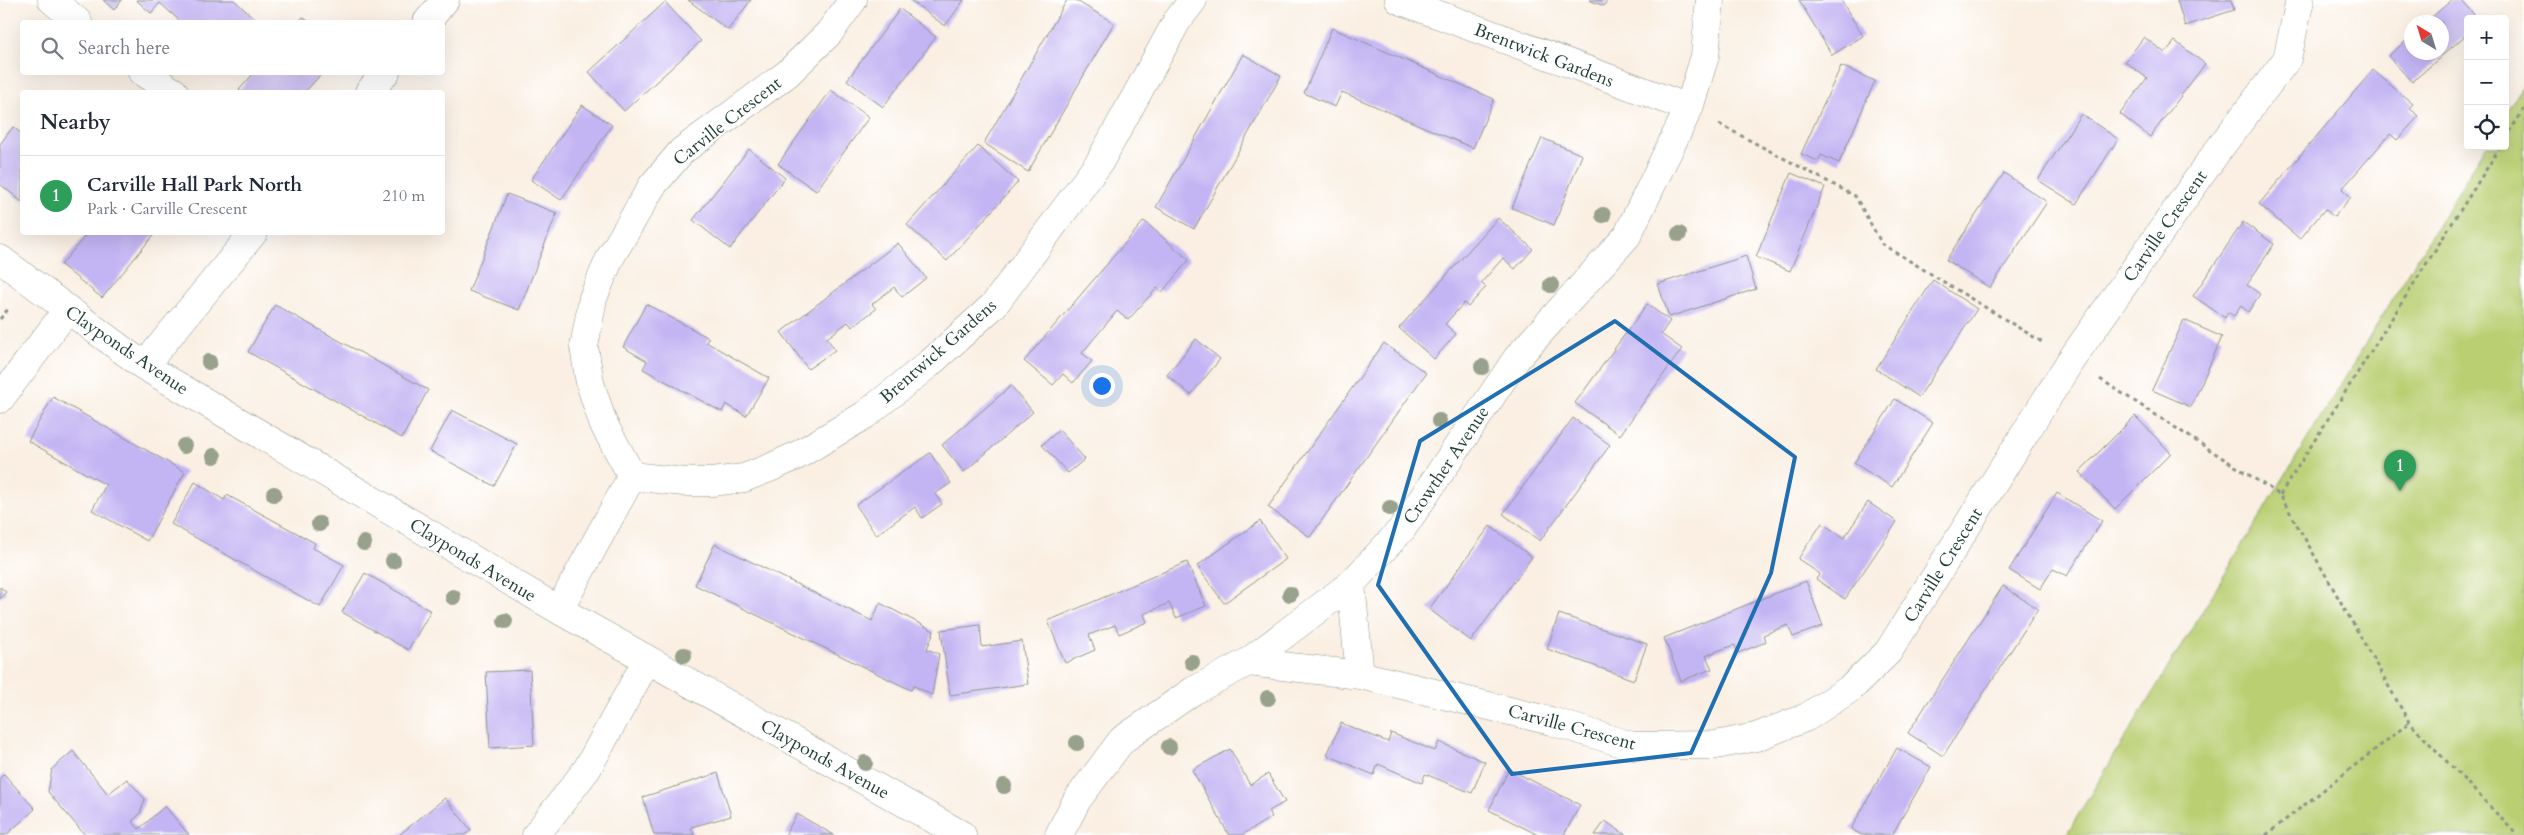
<!DOCTYPE html>
<meta charset="utf-8">
<style>
:root{--surface:#fff;--page:#f6f6f7;--text:#1f2937;--muted:#747a83;--line:#e0e1e3;--accent:#1f6fb2}
body{margin:0;font-family:Cardo,serif;background:var(--page);color:var(--text)}
.controls{position:absolute;right:15px;top:15px;display:grid;overflow:hidden;border-radius:5px;box-shadow:0 5px 20px #0002}
.controls button{width:45px;height:45px;display:grid;place-items:center;padding:0;border:0;border-bottom:1px solid var(--line);background:var(--surface);color:var(--text);font:25px sans-serif}
.compass{position:absolute;left:2404px;top:15px;width:45px;height:45px;border-radius:50%;background:var(--surface);box-shadow:0 5px 20px #0002;rotate:322deg}
.you{position:absolute;left:1101px;top:385px;width:18px;height:18px;margin:-12px;border:4px solid #fff;border-radius:50%;background:#1a73e8;box-shadow:0 0 0 8px #1a73e833}
.badge{display:grid;place-items:center;width:32px;height:32px;border-radius:50%;background:var(--accent);color:#fff;font-size:16px;font-weight:700}
.pin{position:absolute;translate:-50% -41px;filter:drop-shadow(0 1px 2px #0008)}
.pin::after{content:'';position:absolute;top:26px;width:18px;height:15px;background:inherit;clip-path:polygon(0 0,100% 0,50% 100%)}
.list{margin:0;padding:0;list-style:none}
h2{display:flex;justify-content:space-between;align-items:center;height:65px;margin:0;padding:0 20px;font-size:21px}
h2 small{font-size:16px;font-weight:400;color:var(--muted)}
.list li{display:grid;grid-template-columns:32px 1fr auto;gap:15px;align-items:center;box-sizing:border-box;height:80px;padding:0 20px;border-top:1px solid var(--line)}
.list b{display:block;font-size:19px;white-space:nowrap}
.list p{margin:0;font-size:16px;white-space:nowrap;color:var(--muted)}
.list em{font-size:16px;font-style:normal;color:var(--muted)}
.icon{flex:none;width:28px;height:28px;fill:none;stroke:currentColor;stroke-width:2;stroke-linecap:round;stroke-linejoin:round}
.map{position:relative;flex:none;width:2524px;height:835px;overflow:hidden}
.search{position:absolute;background:var(--surface);box-shadow:0 5px 20px #0002;left:20px;top:20px;width:425px;height:55px;display:flex;align-items:center;gap:12px;box-sizing:border-box;padding:0 18px;border-radius:5px;color:var(--muted);font-size:19px}
.panel{position:absolute;background:var(--surface);box-shadow:0 5px 20px #0002;left:20px;top:90px;width:425px;height:145px;border-radius:5px}
.map>svg:first-child{display:block}
.green{fill:#bacf72;stroke:#6c8653}
.building{fill:#c3b4f3}
.lines{fill:none;stroke-linecap:round;stroke-linejoin:round}
.street-casing{stroke:#8c968b;stroke-width:29}
.path{stroke:#8c968b;stroke-width:3;stroke-dasharray:4 4;stroke-linecap:butt}
.street{stroke:#fff;stroke-width:28}
.tree{fill:#97a18b}
.marked{fill:none;stroke:#1f6fb2;stroke-width:4;stroke-linejoin:round}
.labels{text-anchor:middle;stroke-width:4;stroke-linejoin:round;paint-order:stroke}
.street-label{font-size:18px;fill:#1f3d34;stroke:#fff}
</style>
<div class="map">
<svg width="2524" height="835" viewBox="0 0 2524 835">
<rect width="100%" height="100%" fill="#fff"/>
<filter id="ink" filterUnits="userSpaceOnUse"><feTurbulence type="fractalNoise" baseFrequency=".02" numOctaves="2"/><feDisplacementMap in="SourceGraphic" scale="10" xChannelSelector="R" yChannelSelector="G"/><feConvolveMatrix kernelMatrix="1 2 1 2 8 2 1 2 1" color-interpolation-filters="sRGB"/></filter>
<filter id="wash" filterUnits="userSpaceOnUse"><feTurbulence type="fractalNoise" baseFrequency=".0096" numOctaves="4" result="noise"/><feDisplacementMap in="SourceGraphic" scale="20" xChannelSelector="R" yChannelSelector="G"/><feGaussianBlur stdDeviation="1.12" result="paint"/><feColorMatrix in="noise" values="0 0 0 0 0 0 0 0 0 0 0 0 0 0 0 0 0 1.4 0 .05"/><feComposite in="paint" operator="in"/></filter>
<g filter="url(#wash)">
<rect width="100%" height="100%" fill="#faefe2"/>
<path class="green" d="M2524 83V835H2066L2486 146H2505V114Z"/>
<g id="blocks">
<path class="building" d="M103 0H122L114 10Z
M136 0H234L255 19 252 22H181L160 3 151 13Z
M688 0H751L728 30Z
M910 0H964L945 26Z
M1067 0H1075L1114 23 1028 172 984 143Z
M1589 0H1607L1604 6Z
M1799 0H1841L1863 36 1832 55Z
M2177 0H2231L2234 10 2185 26Z
M2452 0H2461L2478 19H2468V33L2412 82 2388 56 2412 36V52H2442V22H2426Z
M665 2 701 41 624 111 589 72Z
M900 9 936 37 883 107 847 80Z
M303 17 309 22H298Z
M1332 28 1494 99 1473 148 1342 92 1335 107 1304 93Z
M2144 37 2165 53 2175 41 2205 64 2150 137 2120 114 2147 78 2125 62Z
M1243 54 1281 76 1194 229 1156 207Z
M1841 66 1875 81 1839 163 1821 155 1818 161 1801 154Z
M2373 70 2413 104 2409 108 2419 116 2397 140 2390 134 2342 189 2351 197 2334 217 2325 209 2300 239 2259 204Z
M255 72H323L305 92H242L239 90Z
M831 90 869 117 816 191 778 164Z
M582 105 612 125 561 200 531 180Z
M2081 114 2118 139 2076 204 2038 180Z
M13 127 22 134V202L0 184V144Z
M1542 138 1582 155 1554 225 1512 208Z
M978 146 1018 182 947 261 907 225Z
M749 149 785 178 730 249 693 220Z
M1791 173 1825 187 1790 271 1756 257Z
M2004 173 2047 202 1990 288 1946 260Z
M507 194 557 213 519 310 469 291Z
M1498 218 1533 249 1515 269 1503 258 1481 283 1486 287 1468 307 1464 303 1445 324 1456 334 1434 359 1399 328Z
M1144 221 1189 260 1162 292 1157 288 1128 320 1117 311 1082 353 1092 361 1073 383 1063 374 1053 385 1024 361Z
M2243 222 2274 244 2247 285 2260 294 2248 312 2241 306 2234 316 2228 312 2225 318 2193 296Z
M88 232H156L102 298 61 265Z
M898 243 926 278 902 297 894 287 872 304 876 309 852 327 848 322 827 338 835 350 808 369 781 332Z
M1746 256 1756 289 1669 317 1658 284Z
M1933 280 1977 309 1919 397 1876 369Z
M646 304 709 338 706 342 769 378 746 416 726 404 722 412 643 369 647 361 623 347Z
M1647 304 1670 321 1661 334 1682 349 1620 435 1575 403Z
M275 305 428 390 402 438 248 352Z
M2184 320 2222 337 2191 407 2152 390Z
M1196 339 1220 359 1191 395 1167 375Z
M1384 343 1426 373 1310 537 1268 507Z
M1011 386 1033 412 964 472 942 445Z
M53 397 185 472 147 541 92 510 106 485 28 441Z
M1895 399 1933 423 1892 487 1854 463Z
M452 410 517 444 494 486 430 451Z
M2135 416 2171 453 2115 509 2079 472Z
M1573 418 1610 445 1540 541 1503 514Z
M1059 430 1085 459 1068 473 1042 445Z
M930 453 951 483 935 494 942 504 922 518 915 507 876 535 856 505Z
M195 482 224 500 227 495 315 543 313 548 344 565 320 607 171 524Z
M2057 493 2102 521 2067 576 2053 569 2040 589 2009 570Z
M1868 502 1897 522 1845 599 1816 579 1820 574 1798 559 1822 523 1844 538Z
M1260 521 1286 559 1224 603 1197 566Z
M1490 526 1532 557 1471 641 1429 609Z
M715 544 872 621 880 603 934 631 927 649 939 654 932 695 914 686 911 690 695 585Z
M1187 562 1206 606 1176 618 1169 603 1144 614 1147 622 1119 634 1115 625 1089 635 1095 650 1065 663 1048 621Z
M365 573 431 611 408 650 342 612Z
M1806 581 1823 626 1793 637 1788 625 1763 635 1766 642 1738 653 1735 645 1720 650 1706 656 1712 669 1681 681 1664 638Z
M2003 586 2038 609 1943 756 1908 733Z
M0 587 6 592 0 599Z
M1559 614 1647 644 1634 680 1547 649Z
M980 625 982 647 1022 641 1028 684 950 695 941 630Z
M530 670 534 745 490 748 486 672Z
M1341 723 1388 742 1391 733 1435 751 1439 742 1485 762 1472 793 1425 774 1422 783 1378 764 1374 775 1327 755Z
M1897 748 1931 767 1892 835H1862L1851 829Z
M1230 749 1250 785 1268 774 1285 802 1269 811 1272 817 1242 835H1229L1192 770Z
M73 751 108 794 127 779 145 799 140 814 132 821 139 829 165 806 189 835H85L48 792 52 769Z
M1509 769 1580 805 1564 835H1538L1489 810Z
M718 773 731 816 691 827 694 835H654L643 797Z
M4 774 35 809 6 835H0V778Z
M445 798 471 830 465 835H399Z
M797 814 834 835H785Z
M1605 821 1626 835H1595Z"/>
</g>
</g>
<g filter="url(#ink)">
<use href="#blocks" fill-opacity="0" stroke="#8c968b" stroke-width="1"/>
<g class="lines">
<defs>
<path id="street" d="M52 0 78 22
M1399 0 1689 108
M427 22 445 0
M142 72 174 92
M369 92 386 72
M0 259 144 366 559 610 962 835
M144 366 254 232
M0 399 67 310
M632 476 684 482H712L744 478 772 467 798 455 865 415 929 364 994 305 1099 163 1177 21 1193 0
M632 476 603 423 590 383 584 347 593 298 610 258 652 186 682 151 787 74 829 33 853 0
M1351 584 1360 675
M559 610 632 476
M1248 662 1360 675 1551 721 1632 746 1716 745 1756 737 1807 717 1851 688 1888 652 2071 360 2216 153 2287 59 2300 0
M536 835 587 769 647 660
M1059 835 1077 800 1122 740 1193 691 1248 662 1351 584 1402 529 1517 358 1627 236 1689 108 1705 56 1710 0"/>
</defs>
<use href="#street" class="street-casing"/>
<path class="path" d="M1719 124 1855 196 1882 244 2042 342
M2505 139 2524 109
M0 319 9 308
M2100 379 2280 495 2409 722 2517 835
M2280 495 2501 146
M2266 835 2409 723"/>
<use href="#street" class="street"/>
</g>
<g class="tree">
<circle cx="1603" cy="215" r="8"/>
<circle cx="1679" cy="234" r="8"/>
<circle cx="1551" cy="285" r="8"/>
<circle cx="209" cy="362" r="8"/>
<circle cx="1482" cy="367" r="8"/>
<circle cx="1439" cy="421" r="8"/>
<circle cx="184" cy="446" r="8"/>
<circle cx="214" cy="456" r="8"/>
<circle cx="274" cy="494" r="8"/>
<circle cx="1390" cy="508" r="8"/>
<circle cx="319" cy="524" r="8"/>
<circle cx="364" cy="543" r="8"/>
<circle cx="393" cy="561" r="8"/>
<circle cx="1290" cy="594" r="8"/>
<circle cx="453" cy="597" r="8"/>
<circle cx="505" cy="621" r="8"/>
<circle cx="684" cy="655" r="8"/>
<circle cx="1192" cy="662" r="8"/>
<circle cx="1268" cy="698" r="8"/>
<circle cx="1077" cy="743" r="8"/>
<circle cx="1169" cy="747" r="8"/>
<circle cx="865" cy="763" r="8"/>
<circle cx="1004" cy="786" r="8"/>
</g>
</g>
<path class="marked" d="M1615 321 1795 457 1771 573 1691 753 1512 774 1378 585 1420 441Z"/>
<g class="labels">
<g class="street-label">
<text transform="translate(1544 55) rotate(21)" y="6">Brentwick Gardens</text>
<text transform="translate(727 121) rotate(-38)" y="6">Carville Crescent</text>
<text transform="translate(2165 226) rotate(-55)" y="6">Carville Crescent</text>
<text transform="translate(127 350) rotate(34)" y="6">Clayponds Avenue</text>
<text transform="translate(938 351) rotate(-41)" y="6">Brentwick Gardens</text>
<text transform="translate(1446 465) rotate(-56)" y="6">Crowther Avenue</text>
<text transform="translate(473 560) rotate(31)" y="6">Clayponds Avenue</text>
<text transform="translate(1943 565) rotate(-58)" y="6">Carville Crescent</text>
<text transform="translate(1572 727) rotate(15)" y="6">Carville Crescent</text>
<text transform="translate(825 759) rotate(29)" y="6">Clayponds Avenue</text>
</g>
</g>
</svg>
<div class="controls">
<button>+</button>
<button>−</button>
<button><svg class="icon" aria-label="locate" viewBox="0 0 24 24"><circle cx="12" cy="12" r="6"/><path d="M12 2v4M12 18v4M2 12h4M18 12h4"/></svg></button>
</div>
<svg class="compass" viewBox="-18 -18 36 36"><path d="M0-13l5 13h-10z" fill="#e53935"/><path d="M0 13l5-13h-10z" fill="#747a83"/></svg>
<div class="you"></div>
<div class="pin badge" style="left:2400px;top:491px;background:#2e9e5b">1</div>
<div class="search"><svg class="icon" aria-label="search" viewBox="0 0 24 24"><circle cx="10" cy="10" r="6"/><path d="M15 15l6 6"/></svg>Search here</div>
<section class="panel">
<h2>Nearby<small></small></h2>
<ul class="list">
<li><span class="badge" style="background:#2e9e5b">1</span><div><b>Carville Hall Park North</b><p>Park · Carville Crescent</p></div><em>210 m</em></li>
</ul>
</section>
</div>
